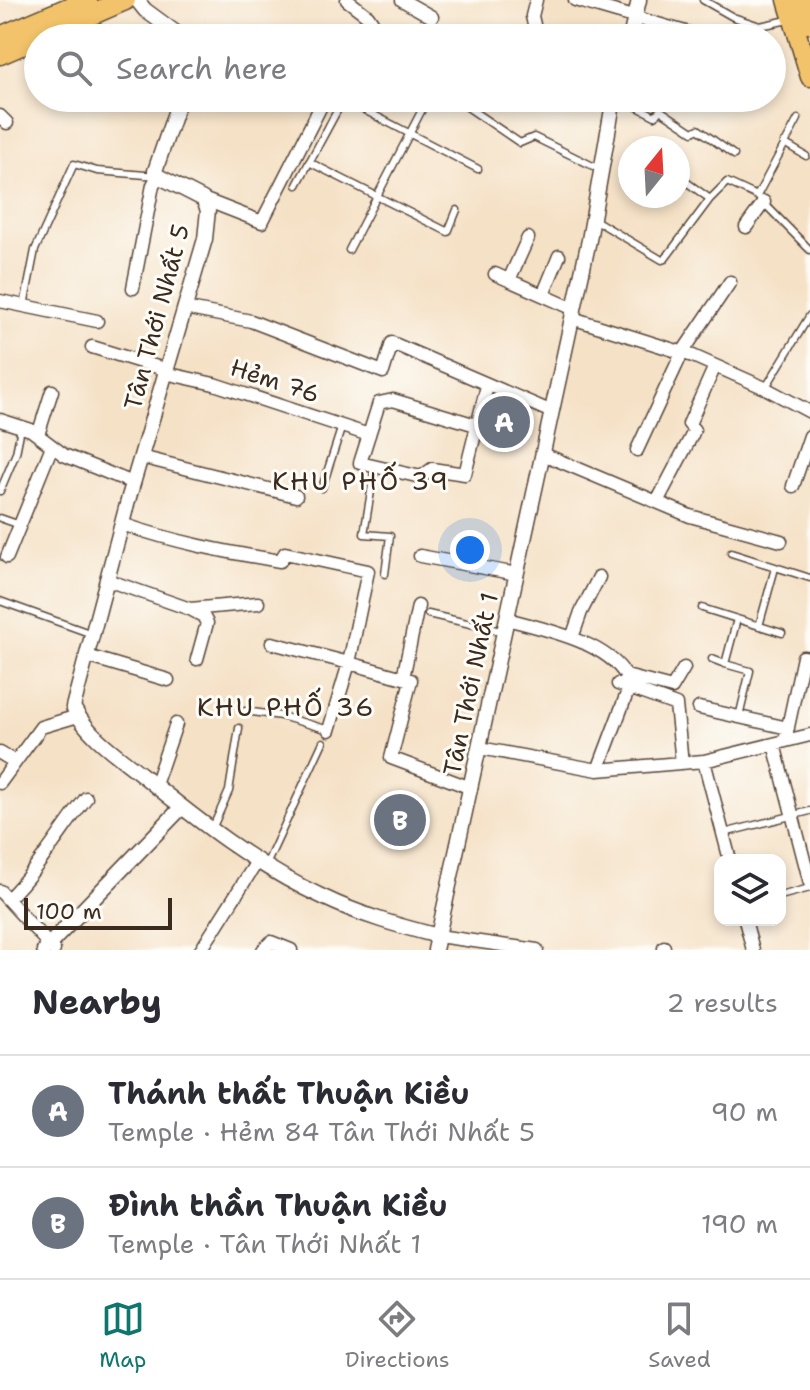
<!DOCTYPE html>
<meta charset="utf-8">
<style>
:root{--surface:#fff;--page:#f2f2f3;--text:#2b2b33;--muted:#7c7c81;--line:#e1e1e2;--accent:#0f766e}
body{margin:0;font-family:"Shantell Sans",sans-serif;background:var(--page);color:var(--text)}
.controls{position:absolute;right:24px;bottom:24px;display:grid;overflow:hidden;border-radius:16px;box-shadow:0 4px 12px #0003}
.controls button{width:72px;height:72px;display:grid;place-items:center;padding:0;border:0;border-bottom:2px solid var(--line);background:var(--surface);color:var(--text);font:40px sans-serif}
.compass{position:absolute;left:618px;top:136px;width:72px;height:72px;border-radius:50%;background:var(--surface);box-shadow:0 4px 12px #0003;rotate:18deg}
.scale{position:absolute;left:24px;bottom:20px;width:148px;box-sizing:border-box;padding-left:8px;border:4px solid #3b2a1e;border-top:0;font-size:22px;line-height:28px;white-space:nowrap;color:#3b2a1e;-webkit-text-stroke:6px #fdfcf7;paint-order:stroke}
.you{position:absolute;left:470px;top:550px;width:28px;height:28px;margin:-20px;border:6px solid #fff;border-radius:50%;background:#1a73e8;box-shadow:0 0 0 12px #1a73e833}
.badge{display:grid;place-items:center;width:52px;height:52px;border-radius:50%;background:var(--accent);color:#fff;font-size:26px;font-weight:700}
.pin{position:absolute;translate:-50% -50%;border:4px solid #fff;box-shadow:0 2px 8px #0006}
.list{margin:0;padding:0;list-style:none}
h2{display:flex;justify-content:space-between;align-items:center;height:104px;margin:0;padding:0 32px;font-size:34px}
h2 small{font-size:26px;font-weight:400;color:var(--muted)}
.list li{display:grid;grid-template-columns:52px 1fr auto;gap:24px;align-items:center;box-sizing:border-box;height:112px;padding:0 32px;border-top:2px solid var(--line)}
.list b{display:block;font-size:30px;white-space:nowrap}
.list p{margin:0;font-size:26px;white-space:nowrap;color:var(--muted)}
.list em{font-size:26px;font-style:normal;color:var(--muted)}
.icon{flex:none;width:44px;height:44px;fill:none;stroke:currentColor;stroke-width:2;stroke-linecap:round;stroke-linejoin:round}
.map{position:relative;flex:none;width:810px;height:950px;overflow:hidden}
.search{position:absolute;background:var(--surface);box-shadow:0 4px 12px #0003;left:24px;right:24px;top:24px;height:88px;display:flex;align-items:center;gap:20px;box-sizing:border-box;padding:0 28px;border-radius:44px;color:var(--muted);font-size:30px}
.sheet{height:328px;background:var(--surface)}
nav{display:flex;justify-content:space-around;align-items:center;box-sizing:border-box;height:112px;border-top:2px solid var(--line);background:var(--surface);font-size:22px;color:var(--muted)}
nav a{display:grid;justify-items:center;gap:4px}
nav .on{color:var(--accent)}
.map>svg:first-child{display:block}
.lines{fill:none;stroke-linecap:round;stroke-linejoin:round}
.service-casing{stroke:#574537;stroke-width:9}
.minor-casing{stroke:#574537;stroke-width:15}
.tertiary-casing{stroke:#574537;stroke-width:17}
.primary-casing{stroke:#574537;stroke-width:21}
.trunk-casing{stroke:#574537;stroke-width:23}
.service{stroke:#fff;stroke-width:6}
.minor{stroke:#fff;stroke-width:12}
.tertiary{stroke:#fff;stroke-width:14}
.primary{stroke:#f2c36a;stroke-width:18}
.trunk{stroke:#f2c36a;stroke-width:20}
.labels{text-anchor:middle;stroke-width:6;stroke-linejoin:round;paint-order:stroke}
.street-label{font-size:24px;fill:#3b2a1e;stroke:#fdfcf7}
.neighbourhood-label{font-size:26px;letter-spacing:2px;fill:#3b2a1e;stroke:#fdfcf7}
</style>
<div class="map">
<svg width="810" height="950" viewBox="0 0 810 950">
<rect width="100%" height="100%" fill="#fdfcf7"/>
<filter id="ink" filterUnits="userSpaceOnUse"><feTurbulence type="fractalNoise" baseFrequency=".0125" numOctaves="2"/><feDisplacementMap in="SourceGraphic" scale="16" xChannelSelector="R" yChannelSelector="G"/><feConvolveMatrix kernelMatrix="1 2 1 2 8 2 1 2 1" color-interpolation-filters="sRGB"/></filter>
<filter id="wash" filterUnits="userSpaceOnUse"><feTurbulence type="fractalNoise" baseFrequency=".006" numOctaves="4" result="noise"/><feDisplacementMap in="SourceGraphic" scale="32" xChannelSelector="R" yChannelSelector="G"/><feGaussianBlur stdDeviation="1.8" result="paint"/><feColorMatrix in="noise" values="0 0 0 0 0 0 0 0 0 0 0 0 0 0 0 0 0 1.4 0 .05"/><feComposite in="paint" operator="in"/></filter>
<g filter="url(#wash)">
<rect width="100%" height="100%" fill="#f5e1c6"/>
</g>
<g filter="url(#ink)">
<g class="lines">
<defs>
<path id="service" d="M703 0 733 17 760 26 788 20
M454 98 520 143 534 137 601 170
M620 98 655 116 660 110 693 132 698 129 734 155
M343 99 478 169
M784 143 806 156
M309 162 448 232 457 210
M678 176 710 199
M297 185 344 98
M757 196 798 119
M595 220 662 260 665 259 710 199 727 182 757 196 810 250
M349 250 426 102 418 98
M24 306 35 250 74 164 97 171 158 176
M766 387 810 315
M375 467 364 534 390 536 385 574
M322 488 342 426
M0 491 16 453 21 428
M0 518 20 525
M731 553 810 578
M0 601 92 634
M702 608 782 633
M428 614 505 632
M737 619 725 664 750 671 739 717
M759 626 775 568
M712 659 725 664
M245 711 281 716 329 730
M212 829 229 791 239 728
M724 833 810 811
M266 865 323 742
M780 896 810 888"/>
<path id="minor" d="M347 0 368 16 372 22 368 38
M402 0 432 17
M536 0 532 16 537 38
M575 0 706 38
M0 116 7 123
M203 199 262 222 325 98
M746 227 764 202
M495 274 574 309
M509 280 528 238
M133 288 153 185 158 176
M543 295 559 256
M0 301 97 321
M184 308 251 321 383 372 392 343 552 412
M572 318 693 356 765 388 810 412
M92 347 167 370
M165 373 214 384 369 435
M0 420 31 430 64 455 133 483
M476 425 393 400 379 403 360 463 421 477 432 469 465 474 487 386
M38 435 52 391
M637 450 682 353 730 282
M543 454 690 516 781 541
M141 457 296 496
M793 486 810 436
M657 502 692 435 694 430 689 424 715 366
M122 524C174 542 225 552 280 561L285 553 368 571 349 663 272 643
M420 556 517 574
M7 557 52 446
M107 580 190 609 258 603
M190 609 203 616 207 623 197 659
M507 619C544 629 607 642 626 676L672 688 684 668
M572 638 581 612 599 577
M87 656 168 680
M403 678 418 606
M618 684 676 705 682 763
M699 708 788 728
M329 730 349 663 411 680 391 758 471 788
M785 741 803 657 810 658
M774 744 810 883
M480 748 598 770 704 761 810 735
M0 753 15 762
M704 761 730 860
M598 770 629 688
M0 783 41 727 78 716
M155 785 176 724
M0 891 54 950
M8 899C38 869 60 832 86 798
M745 920 753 950
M438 936 537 950
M201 950 258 860
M263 950 271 942 291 950
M664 950V947"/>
<path id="tertiary" d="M137 0 145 10 183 38
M630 38 639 0
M180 98 155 171 158 176 203 199 208 210 205 239 129 497 73 707C88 736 116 754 141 774 197 820 257 867 323 897 360 915 399 926 438 936
M44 950 182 807
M435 950 589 240 614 98"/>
<path id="primary" d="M787 0 810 77
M803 0 810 24"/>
<path id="trunk" d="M0 37 87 0
M0 54 125 0"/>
</defs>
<use href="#service" class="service-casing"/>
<use href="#minor" class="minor-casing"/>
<use href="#tertiary" class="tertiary-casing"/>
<use href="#primary" class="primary-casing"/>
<use href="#trunk" class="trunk-casing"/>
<use href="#service" class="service"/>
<use href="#minor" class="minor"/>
<use href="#tertiary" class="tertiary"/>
<use href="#primary" class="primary"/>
<use href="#trunk" class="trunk"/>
</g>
</g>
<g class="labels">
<g class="street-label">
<text transform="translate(157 317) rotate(-75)" y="8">Tân Thới Nhất 5</text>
<text transform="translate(275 381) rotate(18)" y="8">Hẻm 76</text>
<text transform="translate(471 684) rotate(-78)" y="8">Tân Thới Nhất 1</text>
</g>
<g class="neighbourhood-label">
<text x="361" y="490">KHU PHỐ 39</text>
<text x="286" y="716">KHU PHỐ 36</text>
</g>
</g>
</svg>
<div class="controls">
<button><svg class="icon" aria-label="layers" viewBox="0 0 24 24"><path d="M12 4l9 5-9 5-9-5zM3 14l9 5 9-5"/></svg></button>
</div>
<svg class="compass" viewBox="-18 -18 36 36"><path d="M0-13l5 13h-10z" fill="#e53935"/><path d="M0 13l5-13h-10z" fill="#7c7c81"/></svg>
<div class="scale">100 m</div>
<div class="you"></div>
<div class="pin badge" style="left:504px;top:422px;background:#6b7280">A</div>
<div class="pin badge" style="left:400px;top:820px;background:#6b7280">B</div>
<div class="search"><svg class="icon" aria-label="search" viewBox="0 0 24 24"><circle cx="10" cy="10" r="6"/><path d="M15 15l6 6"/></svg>Search here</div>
</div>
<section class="sheet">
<h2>Nearby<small>2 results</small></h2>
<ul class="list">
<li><span class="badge" style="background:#6b7280">A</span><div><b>Thánh thất Thuận Kiều</b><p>Temple · Hẻm 84 Tân Thới Nhất 5</p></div><em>90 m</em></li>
<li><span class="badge" style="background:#6b7280">B</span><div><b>Đình thần Thuận Kiều</b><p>Temple · Tân Thới Nhất 1</p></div><em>190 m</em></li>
</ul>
</section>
<nav>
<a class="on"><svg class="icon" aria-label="map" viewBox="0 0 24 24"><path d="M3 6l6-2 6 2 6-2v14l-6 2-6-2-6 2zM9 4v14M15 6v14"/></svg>Map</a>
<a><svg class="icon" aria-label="directions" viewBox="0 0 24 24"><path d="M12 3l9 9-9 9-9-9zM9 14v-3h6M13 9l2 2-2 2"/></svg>Directions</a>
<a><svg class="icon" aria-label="saved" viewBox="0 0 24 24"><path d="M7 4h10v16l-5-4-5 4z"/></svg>Saved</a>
</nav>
